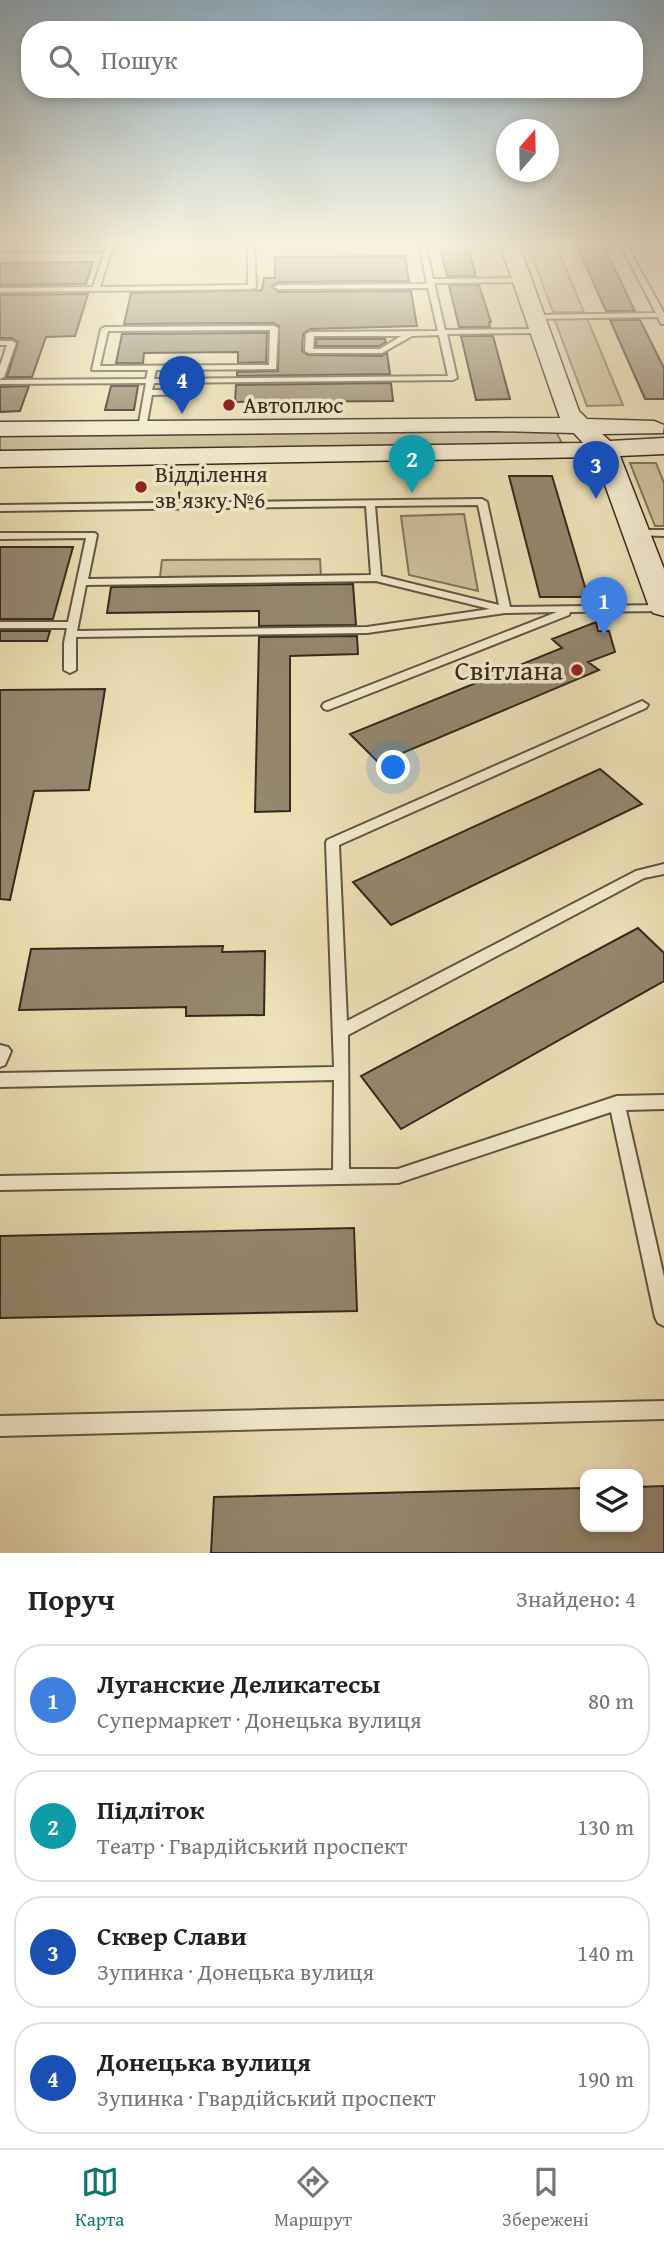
<!DOCTYPE html>
<html lang="uk">
<meta charset="utf-8">
<style>
:root{--surface:#fff;--page:#f6f6f6;--text:#222;--muted:#767676;--line:#e0e0e0;--accent:#0f766e}
body{margin:0;font-family:"Gentium Book Plus",serif;background:var(--page);color:var(--text)}
.controls{position:absolute;right:21px;bottom:21px;display:grid;overflow:hidden;border-radius:14px;box-shadow:0 4px 10px #0003}
.controls button{width:63px;height:63px;display:grid;place-items:center;padding:0;border:0;border-bottom:2px solid var(--line);background:var(--surface);color:var(--text);font:35px sans-serif}
.compass{position:absolute;left:496px;top:119px;width:63px;height:63px;border-radius:50%;background:var(--surface);box-shadow:0 4px 10px #0003;rotate:20deg}
.you{position:absolute;left:394px;top:768px;width:24px;height:24px;margin:-18px;border:5px solid #fff;border-radius:50%;background:#1a73e8;box-shadow:0 0 0 10px #1a73e833}
.badge{display:grid;place-items:center;width:46px;height:46px;border-radius:50%;background:var(--accent);color:#fff;font-size:23px;font-weight:700}
.pin{position:absolute;translate:-50% -58px;filter:drop-shadow(0 2px 4px #0008)}
.pin::after{content:'';position:absolute;top:37px;width:24px;height:21px;background:inherit;clip-path:polygon(0 0,100% 0,50% 100%)}
.list{margin:0;padding:0;list-style:none}
h2{display:flex;justify-content:space-between;align-items:center;height:91px;margin:0;padding:0 28px;font-size:30px}
h2 small{font-size:23px;font-weight:400;color:var(--muted)}
.list li{display:grid;grid-template-columns:46px 1fr auto;gap:21px;align-items:center;box-sizing:border-box;height:112px;margin:0 14px 14px;padding:0 14px;border:2px solid var(--line);border-radius:28px}
.list b{display:block;font-size:26px;white-space:nowrap}
.list p{margin:0;font-size:23px;white-space:nowrap;color:var(--muted)}
.list em{font-size:23px;font-style:normal;color:var(--muted)}
.icon{flex:none;width:38px;height:38px;fill:none;stroke:currentColor;stroke-width:2;stroke-linecap:round;stroke-linejoin:round}
.map{position:relative;flex:none;width:664px;height:1553px;overflow:hidden}
.search{position:absolute;background:var(--surface);box-shadow:0 4px 10px #0003;left:21px;right:21px;top:21px;height:77px;display:flex;align-items:center;gap:18px;box-sizing:border-box;padding:0 24px;border-radius:28px;color:var(--muted);font-size:26px}
.sheet{height:595px;background:var(--surface)}
nav{display:flex;justify-content:space-around;align-items:center;box-sizing:border-box;height:98px;border-top:2px solid var(--line);background:var(--surface);font-size:19px;color:var(--muted)}
nav a{display:grid;justify-items:center;gap:4px}
nav .on{color:var(--accent)}
.map>svg:first-child{display:block}
.green{fill:#cec29e;stroke:#817560;stroke-width:2}
.building{fill:#94886f;stroke:#342821;stroke-width:2}
.lines{fill:none;stroke-linecap:round;stroke-linejoin:round}
.lane-casing{stroke:#625646;stroke-width:4}
.secondary-casing{stroke:#342821;stroke-width:3}
.lane{fill:#f3ecd0;fill-rule:evenodd}
.secondary{fill:#f3ecd0;fill-rule:evenodd}
.poi-dot{fill:#8f2418;stroke:#f3ecd0;stroke-width:2.5}
.labels{text-anchor:middle;stroke-width:7;stroke-linejoin:round;paint-order:stroke}
.far-poi-label{font-size:23px;fill:#342821;stroke:#f3ecd0;text-anchor:start}
.poi-label{font-size:28px;fill:#342821;stroke:#f3ecd0;text-anchor:end}
</style>
<div class="map">
<svg width="664" height="1553" viewBox="0 0 664 1553">
<rect width="100%" height="100%" fill="#ede1b7"/>
<filter id="stains"><feTurbulence type="fractalNoise" baseFrequency=".00286" numOctaves="4"/><feColorMatrix values="0 0 0 0 .2 0 0 0 0 .09 0 0 0 0 .02 0 0 0 .5 -.17"/></filter>
<radialGradient id="worn" r=".72"><stop offset=".6" stop-color="#630" stop-opacity="0"/><stop offset="1" stop-color="#630" stop-opacity=".3"/></radialGradient>
<path class="green" d="M556 245 584 312H553L528 246Z
M554 318H587L623 405 587 406Z
M546 429 556 432 561 441 558 444 0 452V435Z
M630 463H656L664 483V526H655Z
M464 514 478 591 409 575 401 516Z
M320 559 321 576 160 577 162 560Z"/>
<path class="building" d="M439 242H467L476 276H447Z
M576 244H603L635 311H606Z
M405 256 409 281 278 282 272 286 278 292 411 291 417 326 310 329 303 334 302 351 308 355 382 356 387 353 390 374 237 376V372L278 371 279 326 274 323 124 324 131 293 262 290 264 278H275V257Z
M93 262 86 284 0 285V263Z
M449 285H479L491 322H489L490 327H459Z
M88 294 75 336 46 337 32 377H7L18 342 12 338H0V295Z
M610 320H640L664 368V399H645Z
M267 333 266 362 238 363V352L144 353 143 363H116L122 334Z
M461 336H493L510 399 476 400Z
M316 339H385L386 342 379 346H316Z
M391 383 393 401 235 402 236 385Z
M29 386 20 411 0 412V387Z
M111 386H138L134 410H105Z
M509 476H552L588 597H540Z
M0 547H73L53 619H0Z
M353 584 356 625 259 626V611L107 613 111 587Z
M596 622 598 631H609L615 652 588 662 599 670 379 763 350 734 562 648 552 639Z
M0 631H50L47 641H0Z
M357 636 358 654 290 656V811L255 812 259 637Z
M105 689 89 790 34 791 10 900 0 899V690Z
M600 769 642 804 391 925 353 882Z
M638 928 664 953V981L401 1129 361 1076Z
M223 946 222 952 265 951 264 1015 186 1016V1007L19 1010 31 949Z
M354 1228 357 1311 0 1318V1236Z
M664 1486V1553H211L214 1497 585 1488V1527H638V1487Z"/>
<g class="lines">
<defs>
<path id="lane" d="M108 242H114L100 287 248 285V242H254L256 287 252 289 0 292V288L93 287 105 251H0V247H106Z
M419 242H425L433 279 521 278 525 280 521 282 434 283 445 330 539 329 543 331 542 333 447 334 457 378 453 380 154 383 152 390H187L191 392 187 394 152 395 146 428 142 431 138 428 146 383 0 384V380L146 379 148 370H92L101 329 105 327 274 326 278 328 276 369 156 370 154 379 448 376 439 335 412 336 382 353H309L305 351 306 334 310 332 438 331 428 288 278 289 274 287 278 285 427 284ZM270 330 269 365 100 366 108 331ZM314 336H401L380 349H313Z
M505 242H535L532 244Z
M619 242H625L664 313V324H661L658 317 531 319 530 317 534 315 656 313Z
M0 341H12L16 343 4 377 0 379V366L7 345H0Z
M482 499 487 502 510 607 664 605V611L570 612 569 615 328 710 324 709 322 706 324 703 557 612 505 613 367 633 76 637V670L70 673 64 670V643L67 628H0V622H68L86 538 0 539V533H95L97 535 88 579 371 575 366 506 0 511V505ZM478 505 499 605 381 576 375 506ZM376 581 490 609 367 627 77 631 86 585Z
M636 530H664V536L633 535V531Z
M642 701 648 705 646 708 339 845 347 1021 636 871 664 864V874L644 878 348 1035 349 1169H398L617 1096 664 1095V1109L626 1110 664 1277V1326L658 1323 655 1317 611 1112 398 1183 0 1190V1176L333 1170 334 1080 0 1087V1073L334 1067 326 843 327 840Z
M0 1045 8 1047 11 1051 5 1065 0 1067Z
M664 1401V1419L0 1436V1416Z"/>
<path id="secondary" d="M499 242H518L579 411 587 419 654 421 664 425 663 433 602 434 610 441 664 438V454L620 456 664 569V616L653 613 649 607 595 457 0 467V451L583 443 574 433 495 431 0 436V422L560 418Z"/>
</defs>
<use href="#lane" class="lane-casing"/>
<use href="#secondary" class="secondary-casing"/>
<use href="#lane" class="lane"/>
<use href="#secondary" class="secondary"/>
</g>
<linearGradient id="sky" x2="0" y2="1"><stop stop-color="#91adc0"/><stop offset="0.53" stop-color="#f7f2df"/><stop offset="1" stop-color="#f7f2df" stop-opacity="0"/></linearGradient>
<rect width="664" height="460" fill="url(#sky)"/>
<g class="poi-dot">
<circle cx="229" cy="405" r="7"/>
<circle cx="141" cy="487" r="7"/>
<circle cx="577" cy="670" r="7"/>
</g>
<g class="labels">
<g class="far-poi-label">
<text x="243" y="413">Автоплюс</text>
<text x="155" y="482">Відділення<tspan x="155" dy="26">зв'язку №6</tspan></text>
</g>
<g class="poi-label">
<text x="563" y="680">Світлана</text>
</g>
</g>
<rect width="100%" height="100%" filter="url(#stains)"/>
<rect width="100%" height="100%" fill="url(#worn)"/>
</svg>
<div class="controls">
<button><svg class="icon" aria-label="layers" viewBox="0 0 24 24"><path d="M12 4l9 5-9 5-9-5zM3 14l9 5 9-5"/></svg></button>
</div>
<svg class="compass" viewBox="-18 -18 36 36"><path d="M0-13l5 13h-10z" fill="#e53935"/><path d="M0 13l5-13h-10z" fill="#767676"/></svg>
<div class="you"></div>
<div class="pin badge" style="left:604px;top:635px;background:#3f7fe0">1</div>
<div class="pin badge" style="left:412px;top:493px;background:#0f9aa8">2</div>
<div class="pin badge" style="left:596px;top:499px;background:#1a4fb4">3</div>
<div class="pin badge" style="left:182px;top:414px;background:#1a4fb4">4</div>
<div class="search"><svg class="icon" aria-label="search" viewBox="0 0 24 24"><circle cx="10" cy="10" r="6"/><path d="M15 15l6 6"/></svg>Пошук</div>
</div>
<section class="sheet">
<h2>Поруч<small>Знайдено: 4</small></h2>
<ul class="list">
<li><span class="badge" style="background:#3f7fe0">1</span><div><b>Луганские Деликатесы</b><p>Супермаркет · Донецька вулиця</p></div><em>80 m</em></li>
<li><span class="badge" style="background:#0f9aa8">2</span><div><b>Підліток</b><p>Театр · Гвардійський проспект</p></div><em>130 m</em></li>
<li><span class="badge" style="background:#1a4fb4">3</span><div><b>Сквер Слави</b><p>Зупинка · Донецька вулиця</p></div><em>140 m</em></li>
<li><span class="badge" style="background:#1a4fb4">4</span><div><b>Донецька вулиця</b><p>Зупинка · Гвардійський проспект</p></div><em>190 m</em></li>
</ul>
</section>
<nav>
<a class="on"><svg class="icon" aria-label="map" viewBox="0 0 24 24"><path d="M3 6l6-2 6 2 6-2v14l-6 2-6-2-6 2zM9 4v14M15 6v14"/></svg>Карта</a>
<a><svg class="icon" aria-label="directions" viewBox="0 0 24 24"><path d="M12 3l9 9-9 9-9-9zM9 14v-3h6M13 9l2 2-2 2"/></svg>Маршрут</a>
<a><svg class="icon" aria-label="saved" viewBox="0 0 24 24"><path d="M7 4h10v16l-5-4-5 4z"/></svg>Збережені</a>
</nav>
